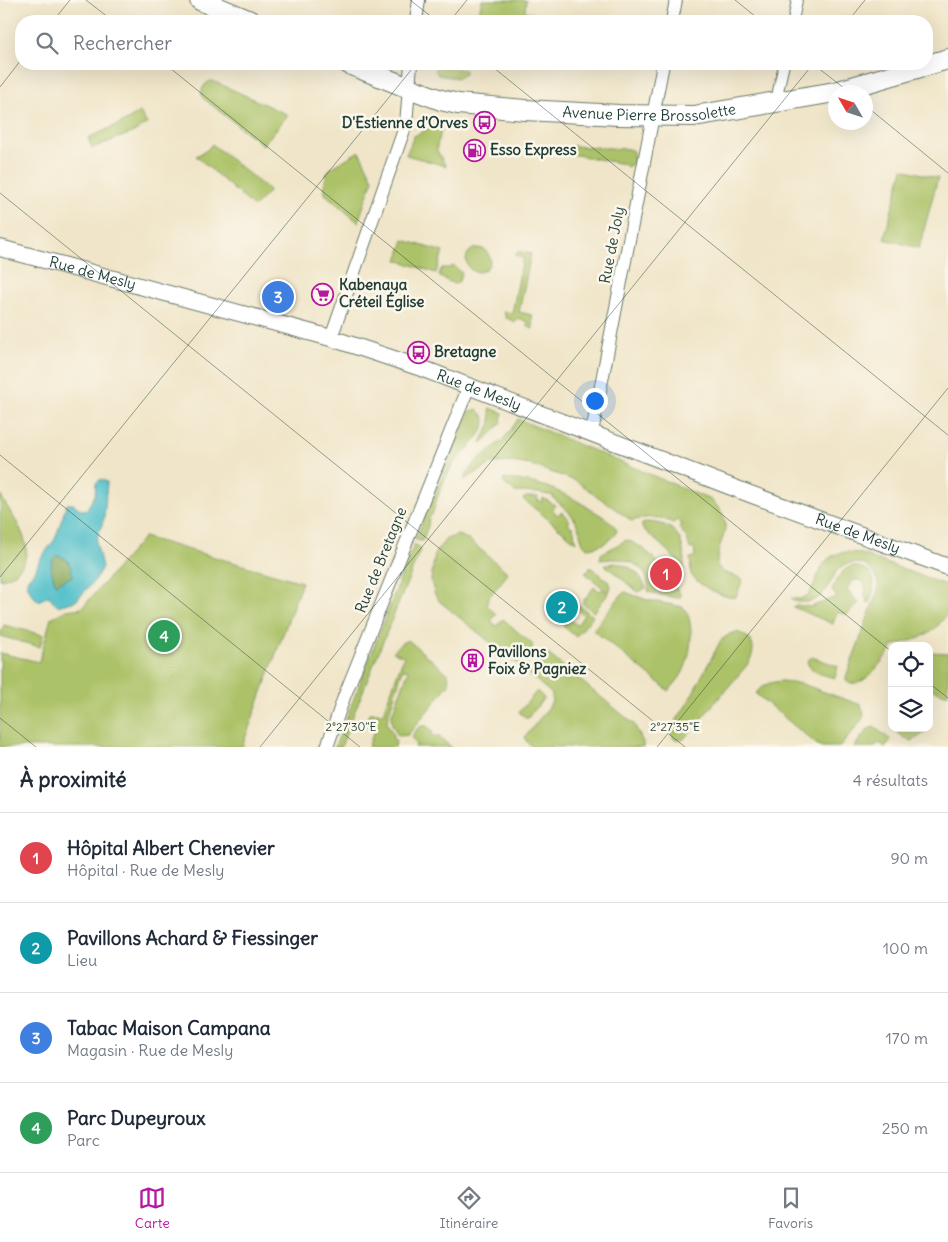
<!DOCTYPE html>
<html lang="fr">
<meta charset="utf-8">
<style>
:root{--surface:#fff;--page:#f2f2f3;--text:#1f2937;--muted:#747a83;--line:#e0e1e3;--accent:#b5179e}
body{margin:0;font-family:Delius,sans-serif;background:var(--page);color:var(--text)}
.controls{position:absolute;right:15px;bottom:15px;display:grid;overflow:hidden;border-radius:10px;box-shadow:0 5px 20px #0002}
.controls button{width:45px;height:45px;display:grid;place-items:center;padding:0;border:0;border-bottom:1px solid var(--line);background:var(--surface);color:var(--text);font:25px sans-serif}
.compass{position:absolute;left:828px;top:85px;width:45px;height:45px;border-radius:50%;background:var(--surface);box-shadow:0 5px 20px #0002;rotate:309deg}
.you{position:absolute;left:594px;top:400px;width:18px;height:18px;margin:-12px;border:4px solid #fff;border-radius:50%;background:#1a73e8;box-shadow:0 0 0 8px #1a73e833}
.badge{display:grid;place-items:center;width:32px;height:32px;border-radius:50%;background:var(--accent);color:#fff;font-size:16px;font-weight:700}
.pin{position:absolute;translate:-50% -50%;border:2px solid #fff;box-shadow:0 1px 5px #0006}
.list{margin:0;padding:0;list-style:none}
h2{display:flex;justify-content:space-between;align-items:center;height:65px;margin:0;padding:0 20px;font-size:21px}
h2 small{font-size:16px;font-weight:400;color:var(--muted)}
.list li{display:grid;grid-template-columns:32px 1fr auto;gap:15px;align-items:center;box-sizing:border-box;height:90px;padding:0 20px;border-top:1px solid var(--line)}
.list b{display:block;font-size:19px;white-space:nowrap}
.list p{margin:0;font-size:16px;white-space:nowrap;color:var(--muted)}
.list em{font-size:16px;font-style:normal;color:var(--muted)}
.icon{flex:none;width:28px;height:28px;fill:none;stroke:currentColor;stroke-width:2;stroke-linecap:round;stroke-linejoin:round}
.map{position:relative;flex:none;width:948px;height:747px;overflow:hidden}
.search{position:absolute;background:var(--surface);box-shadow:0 5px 20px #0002;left:15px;right:15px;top:15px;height:55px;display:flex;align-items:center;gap:12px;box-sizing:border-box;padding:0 18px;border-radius:20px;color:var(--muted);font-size:19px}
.sheet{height:425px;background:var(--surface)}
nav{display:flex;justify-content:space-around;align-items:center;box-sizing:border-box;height:70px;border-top:1px solid var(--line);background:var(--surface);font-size:14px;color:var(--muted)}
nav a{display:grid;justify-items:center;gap:2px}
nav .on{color:var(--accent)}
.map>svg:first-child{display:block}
.green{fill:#acc267;stroke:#66804e}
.forest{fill:#89a85c;stroke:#547248}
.water{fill:#51bfc9;stroke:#387e7e;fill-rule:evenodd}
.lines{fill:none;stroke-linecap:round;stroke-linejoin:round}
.pedestrian-casing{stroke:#687868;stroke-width:12}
.minor-casing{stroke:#687868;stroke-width:14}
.tertiary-casing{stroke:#687868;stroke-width:18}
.primary-casing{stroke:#687868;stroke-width:22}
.pedestrian{stroke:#fff;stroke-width:10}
.minor{stroke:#fff;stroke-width:12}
.tertiary{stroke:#fff;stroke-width:16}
.primary{stroke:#fff;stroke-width:20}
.ticks{fill:none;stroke:#1f3d34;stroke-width:1;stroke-opacity:0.45}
.labels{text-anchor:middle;stroke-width:5;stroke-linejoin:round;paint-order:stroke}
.street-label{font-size:15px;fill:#1f3d34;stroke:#fbf7ec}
.poi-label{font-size:15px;font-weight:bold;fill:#1f3d34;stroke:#fbf7ec;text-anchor:start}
.ticks-label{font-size:12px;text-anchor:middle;fill:#1f3d34;stroke:#fbf7ec;stroke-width:5;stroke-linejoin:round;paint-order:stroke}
</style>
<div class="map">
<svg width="948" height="747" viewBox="0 0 948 747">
<rect width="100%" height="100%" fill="#fbf7ec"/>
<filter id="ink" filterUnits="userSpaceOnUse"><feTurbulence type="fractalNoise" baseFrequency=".02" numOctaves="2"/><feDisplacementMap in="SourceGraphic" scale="10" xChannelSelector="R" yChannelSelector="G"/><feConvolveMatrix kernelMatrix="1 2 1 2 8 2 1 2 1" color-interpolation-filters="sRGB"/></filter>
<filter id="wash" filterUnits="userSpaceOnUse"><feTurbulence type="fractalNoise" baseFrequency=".0096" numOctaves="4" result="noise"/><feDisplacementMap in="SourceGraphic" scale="20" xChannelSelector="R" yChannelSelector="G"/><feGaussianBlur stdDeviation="1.12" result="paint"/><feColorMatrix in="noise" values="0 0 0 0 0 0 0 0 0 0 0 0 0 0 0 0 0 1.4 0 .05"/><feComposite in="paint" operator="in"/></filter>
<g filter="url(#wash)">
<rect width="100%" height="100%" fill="#f0e5c8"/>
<path class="green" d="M482 0H526L525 11 534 14 533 21H477Z
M436 65 465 70V74L458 78 438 75 435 70Z
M211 81 218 83 288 115 263 145 203 98C199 91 204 83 211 81Z
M140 112 147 124 132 133 92 148 88 138 126 121Z
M432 127 442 128 437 146V151L446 166 406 155 414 136Z
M212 144 270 191 254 207 196 156 207 150Z
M572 146 628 149 633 151 634 163 627 167 624 164 571 154Z
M359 151 373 179 358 222 325 194C325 185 323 175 331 168Z
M903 169 938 178 919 248 884 239Z
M404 240 443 252 436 273 397 260Z
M466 260a12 12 0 1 1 24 0a12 12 0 1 1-24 0Z
M519 251 531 254 519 312 532 315 533 329 527 326 528 322 518 318 516 322 506 318 503 311 512 313 523 258 515 255Z
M453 266 456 267 462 273 458 283 454 284 440 277 439 274 442 268H450Z
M490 408 503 413 501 419 502 422 482 443 481 442 491 423Z
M477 409C480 412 485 416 485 421 484 437 462 452 453 465 443 480 437 498 432 515L429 517 428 526 422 541 415 540 469 412Z
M518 419 711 500C739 525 717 536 717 565L723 572 743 579 736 597C726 600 695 584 691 574 690 570 691 563 690 558L695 557 694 548 690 549 687 538 679 528 682 524 677 520 673 523C659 516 647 516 632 521L576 481 531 465 511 462 493 463 464 480C474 458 485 456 501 441 508 435 513 427 518 419Z
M504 479C540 481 564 492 594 511 602 516 614 522 617 531 611 542 598 547 587 548 580 542 581 534 578 526 573 514 563 506 553 498L554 496 540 493 514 492 503 482Z
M0 494C10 516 42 547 17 571 12 576 7 578 0 579Z
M525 497H538L537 500 542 502 543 498 555 505 552 509 558 515 562 512 570 521 568 523 571 527H573L576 542 523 499Z
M647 522C679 523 685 542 684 570L670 553 642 528V524Z
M458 535 468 539 507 572V575L489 597 487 605 496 614 491 621 497 626 503 619 532 644 533 649 522 663H516L439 601 434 593 431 580 435 553 446 539Z
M144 537 302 582 242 747H0V653L39 662 51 618 66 610 82 608Z
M626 540C650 547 667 574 680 594V597L676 598 648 592C651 571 633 558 612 559 608 559 604 560 600 560L601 554Z
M414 544 421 548 352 718 349 719 347 724 348 728 341 747H335Z
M846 552 859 553 948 586V613L936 628 920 638 892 646V649C881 661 863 692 846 681V677L878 590C880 578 873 571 864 564 830 557 837 584 818 598 811 603 804 602 796 602L791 598 800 599 807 596C821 578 818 555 846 552Z
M615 563C632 566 639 572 646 588L638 592 605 565Z
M852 566C877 569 877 583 869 603L867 602 864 593 866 591 865 585 860 580H853L849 585 847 590 859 603 847 615 837 612 833 624 793 607 796 605 810 607 837 597 832 590C837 579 840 571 852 566Z
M591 567 609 582 611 586 609 593 585 573Z
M594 587 599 591 602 589 608 594 594 612 582 603Z
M625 592 647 600 683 607C696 621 691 656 683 672 680 679 673 685 669 691L593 630 622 594Z
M579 605 593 616 576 637 563 626 568 619 577 625 584 615 577 609Z
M4 625 43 635 40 647 0 636Z
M737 632C755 638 757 650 747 665L683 740 674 739 671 733V729L687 704 721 640 730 634Z
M408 640 448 674 449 684 408 735 398 736 392 724 391 716 409 670 403 669 388 716 387 723 394 736 392 737 394 740H396L395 747H368L376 726 365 725 369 713H383L404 656 393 652 401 643Z
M929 652 948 653V695L929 688Z
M548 654 634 724 643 742V747H533L526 741 525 737 549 707 552 701V694L530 675V671L542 655Z
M812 657 838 666 835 678C825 675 809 673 807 661Z
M782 681 802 684 861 705 864 714 862 720 840 747H820L756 694C761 684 772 682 782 681Z
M537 691 544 698 527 719 519 712Z
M422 726H427L433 732 431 734 435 737 437 735 451 747H415L416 744 411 737 418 728Z
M874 727 891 740 885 747 879 743 875 747H854L868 729Z
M892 728H924L926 732 912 741 907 740Z"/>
<path class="forest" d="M58 556C69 558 71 566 73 576L56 584C52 575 47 560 58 556Z"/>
<path class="water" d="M101 479 107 482 104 519 96 541 102 567 95 580 76 601 57 606 49 596 38 601 32 595 27 584V580L36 569 39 561 55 539 67 504H73L82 510 87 509 95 495 96 483ZM55 556C68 555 71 565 73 576L56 584C52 576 48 563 55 556Z"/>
</g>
<g filter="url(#ink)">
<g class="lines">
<defs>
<path id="pedestrian" d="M793 21 797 0
M778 91 784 64"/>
<path id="minor" d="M416 21 419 0
M672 21 676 0
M331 338 406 124 411 64
M592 432 663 64
M327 747 344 697 469 386"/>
<g id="tertiary">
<path id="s1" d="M0 248 331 338 421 368 750 494 948 567"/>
</g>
<g id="primary">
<path d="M200 0 250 21"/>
<path id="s2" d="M349 64 409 88 441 100 458 104 525 110 619 115 694 116 835 92 948 59"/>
</g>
</defs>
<use href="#pedestrian" class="pedestrian-casing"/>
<use href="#minor" class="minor-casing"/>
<use href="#tertiary" class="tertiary-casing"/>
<use href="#primary" class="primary-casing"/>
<use href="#pedestrian" class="pedestrian"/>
<use href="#minor" class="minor"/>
<use href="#tertiary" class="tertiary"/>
<use href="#primary" class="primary"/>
</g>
</g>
<path class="ticks" d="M86 0 113 21M410 0 437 21M735 0 761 21M53 21 70 0M450 21 467 0M848 21 865 0M165 64 892 652M489 64 948 435M813 64 849 92M0 87 21 60M866 106 948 173M0 193 685 747M0 455 360 747M0 577 416 64M929 683 948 698M0 718 36 747M260 747 813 64M657 747 948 388"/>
<defs>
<symbol id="bus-ring" viewBox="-11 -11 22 22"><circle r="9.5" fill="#fbf7ec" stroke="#b5179e" stroke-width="1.5"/><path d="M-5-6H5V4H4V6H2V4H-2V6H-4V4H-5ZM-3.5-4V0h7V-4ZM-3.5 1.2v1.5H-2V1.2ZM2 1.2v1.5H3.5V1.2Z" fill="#b5179e"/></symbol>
<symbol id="fuel-ring" viewBox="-11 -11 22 22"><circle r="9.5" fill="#fbf7ec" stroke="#b5179e" stroke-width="1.5"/><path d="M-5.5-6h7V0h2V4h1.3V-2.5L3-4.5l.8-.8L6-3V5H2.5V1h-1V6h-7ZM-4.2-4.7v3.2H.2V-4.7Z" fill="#b5179e"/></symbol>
<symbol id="supermarket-ring" viewBox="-11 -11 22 22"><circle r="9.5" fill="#fbf7ec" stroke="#b5179e" stroke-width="1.5"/><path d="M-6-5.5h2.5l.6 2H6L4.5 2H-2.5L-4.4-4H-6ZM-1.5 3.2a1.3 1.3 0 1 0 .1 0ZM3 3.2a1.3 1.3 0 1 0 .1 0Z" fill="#b5179e"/></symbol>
<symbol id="building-ring" viewBox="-11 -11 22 22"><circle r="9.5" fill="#fbf7ec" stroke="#b5179e" stroke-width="1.5"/><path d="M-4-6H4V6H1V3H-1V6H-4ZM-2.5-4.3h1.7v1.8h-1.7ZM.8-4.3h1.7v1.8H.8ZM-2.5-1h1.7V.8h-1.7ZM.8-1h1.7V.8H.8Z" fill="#b5179e"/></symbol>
</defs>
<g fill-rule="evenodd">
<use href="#bus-ring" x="472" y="110" width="25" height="25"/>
<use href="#fuel-ring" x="462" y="138" width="25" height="25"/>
<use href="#supermarket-ring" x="310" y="282" width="25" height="25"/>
<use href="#bus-ring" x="406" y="340" width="25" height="25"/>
<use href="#building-ring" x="460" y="648" width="25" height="25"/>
</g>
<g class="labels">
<g class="street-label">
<text dy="5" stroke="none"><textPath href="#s2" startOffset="308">Avenue Pierre Brossolette</textPath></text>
<text transform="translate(612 245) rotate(-79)" y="5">Rue de Joly</text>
<text dy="5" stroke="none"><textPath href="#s1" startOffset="96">Rue de Mesly</textPath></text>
<text dy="5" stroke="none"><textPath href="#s1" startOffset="500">Rue de Mesly</textPath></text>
<text dy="5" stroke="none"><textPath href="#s1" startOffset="905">Rue de Mesly</textPath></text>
<text transform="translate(381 560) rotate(-68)" y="5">Rue de Bretagne</text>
</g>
<g class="poi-label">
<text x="468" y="128" text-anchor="end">D'Estienne d'Orves</text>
<text x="490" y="155">Esso Express</text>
<text x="339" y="290">Kabenaya<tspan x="339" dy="17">Créteil Église</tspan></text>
<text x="434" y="357">Bretagne</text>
<text x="488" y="657">Pavillons<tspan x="488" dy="17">Foix &amp; Pagniez</tspan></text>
</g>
</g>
<g class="ticks-label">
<text x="351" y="731">2°27'30"E</text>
<text x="675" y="731">2°27'35"E</text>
</g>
</svg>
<div class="controls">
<button><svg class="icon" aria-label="locate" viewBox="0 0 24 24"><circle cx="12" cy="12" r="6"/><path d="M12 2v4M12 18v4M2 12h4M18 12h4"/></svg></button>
<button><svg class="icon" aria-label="layers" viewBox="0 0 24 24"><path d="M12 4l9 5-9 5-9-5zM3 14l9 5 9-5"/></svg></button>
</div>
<svg class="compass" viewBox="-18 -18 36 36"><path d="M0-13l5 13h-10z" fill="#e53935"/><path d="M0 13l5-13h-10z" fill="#747a83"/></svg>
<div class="you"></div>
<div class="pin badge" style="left:666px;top:574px;background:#e0444e">1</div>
<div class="pin badge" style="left:562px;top:607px;background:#0f9aa8">2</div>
<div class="pin badge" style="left:278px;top:297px;background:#3f7fe0">3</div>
<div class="pin badge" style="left:164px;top:636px;background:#2e9e5b">4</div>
<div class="search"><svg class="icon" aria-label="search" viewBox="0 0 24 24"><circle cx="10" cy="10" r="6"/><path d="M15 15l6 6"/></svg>Rechercher</div>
</div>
<section class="sheet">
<h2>À proximité<small>4 résultats</small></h2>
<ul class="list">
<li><span class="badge" style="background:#e0444e">1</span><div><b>Hôpital Albert Chenevier</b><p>Hôpital · Rue de Mesly</p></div><em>90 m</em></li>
<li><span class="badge" style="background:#0f9aa8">2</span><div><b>Pavillons Achard &amp; Fiessinger</b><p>Lieu</p></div><em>100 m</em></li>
<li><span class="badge" style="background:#3f7fe0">3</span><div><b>Tabac Maison Campana</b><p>Magasin · Rue de Mesly</p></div><em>170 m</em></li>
<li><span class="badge" style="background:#2e9e5b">4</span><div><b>Parc Dupeyroux</b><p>Parc</p></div><em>250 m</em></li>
</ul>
</section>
<nav>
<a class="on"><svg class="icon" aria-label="map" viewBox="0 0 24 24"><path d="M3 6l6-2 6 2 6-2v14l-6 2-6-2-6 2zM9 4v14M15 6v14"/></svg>Carte</a>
<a><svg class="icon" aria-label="directions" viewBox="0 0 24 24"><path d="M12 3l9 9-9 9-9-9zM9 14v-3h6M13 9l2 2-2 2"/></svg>Itinéraire</a>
<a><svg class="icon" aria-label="saved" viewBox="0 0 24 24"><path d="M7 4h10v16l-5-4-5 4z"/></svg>Favoris</a>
</nav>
